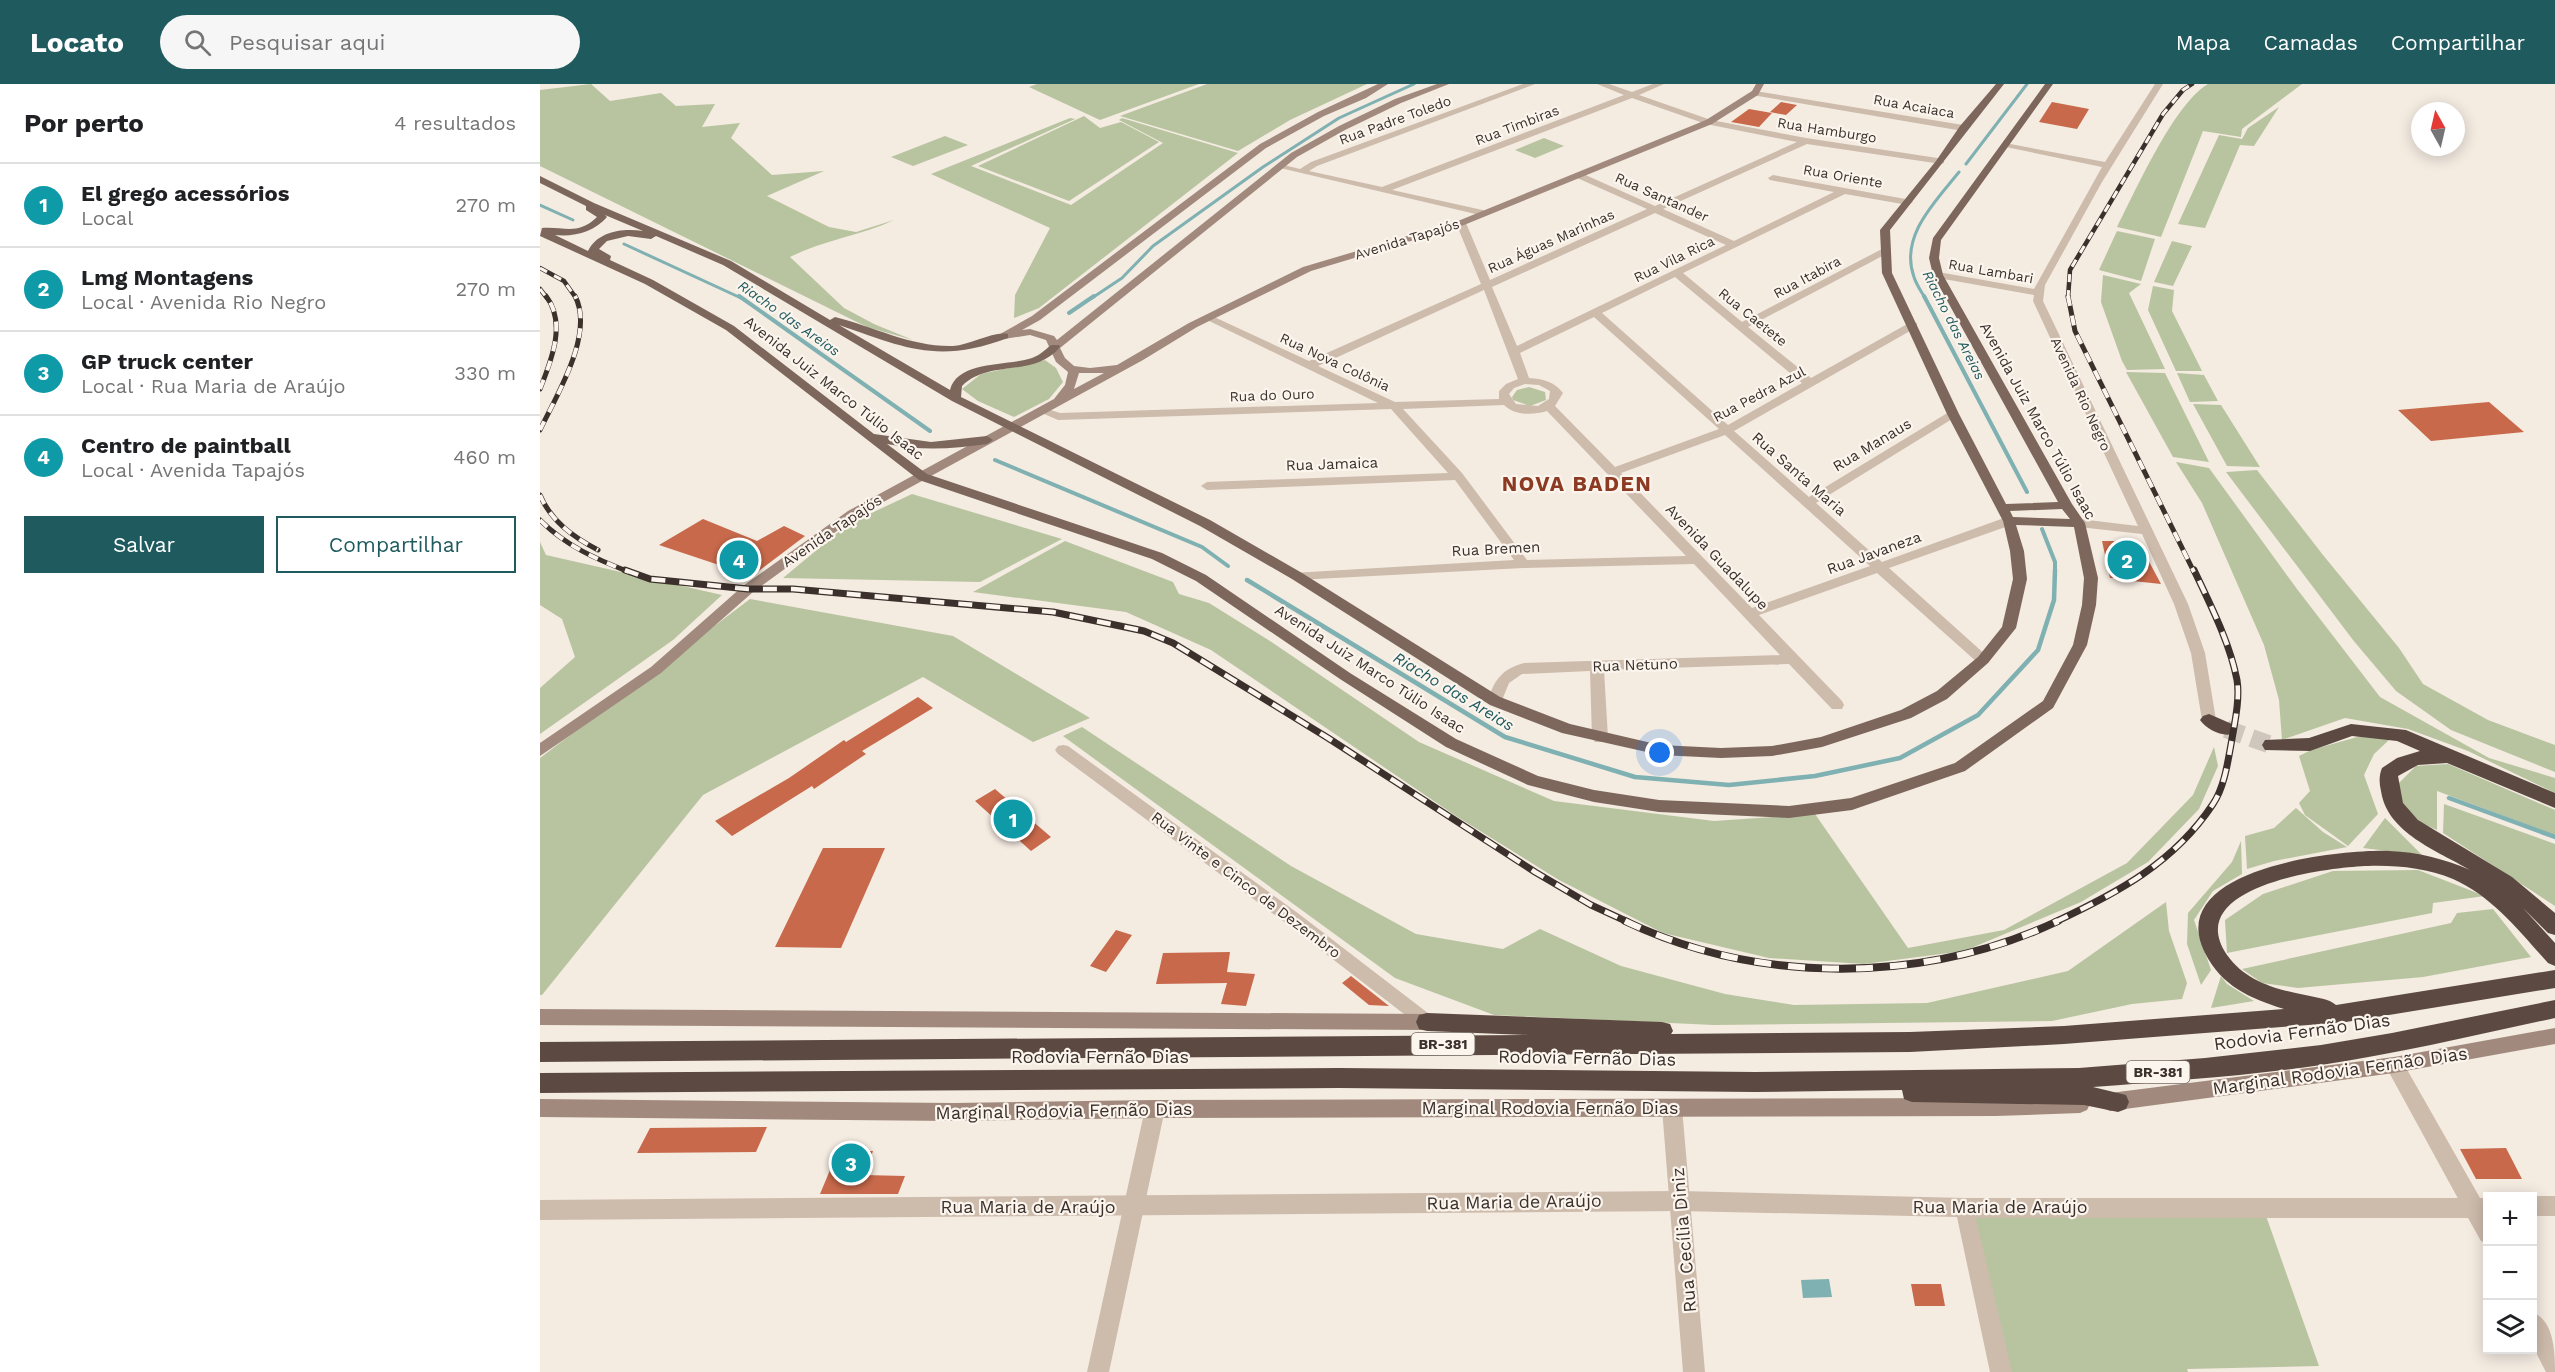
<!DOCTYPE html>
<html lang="pt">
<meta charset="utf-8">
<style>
:root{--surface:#fff;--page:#f6f6f6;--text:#202124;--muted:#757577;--line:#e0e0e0;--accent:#1f5a5e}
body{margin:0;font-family:"Work Sans",sans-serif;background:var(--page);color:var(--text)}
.controls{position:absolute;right:18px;bottom:18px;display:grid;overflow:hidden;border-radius:0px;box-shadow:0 3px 15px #0003}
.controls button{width:54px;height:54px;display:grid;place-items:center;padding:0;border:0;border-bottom:2px solid var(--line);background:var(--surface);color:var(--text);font:30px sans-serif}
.compass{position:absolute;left:1871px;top:18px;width:54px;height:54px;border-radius:50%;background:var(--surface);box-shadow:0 3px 15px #0003;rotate:352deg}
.you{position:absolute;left:1120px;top:669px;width:21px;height:21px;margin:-15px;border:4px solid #fff;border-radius:50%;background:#1a73e8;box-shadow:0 0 0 9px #1a73e833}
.badge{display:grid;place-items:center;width:39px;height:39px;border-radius:50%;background:var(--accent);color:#fff;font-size:20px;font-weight:700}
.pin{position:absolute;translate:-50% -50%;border:3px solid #fff;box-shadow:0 2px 6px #0006}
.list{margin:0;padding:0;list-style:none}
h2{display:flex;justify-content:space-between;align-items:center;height:78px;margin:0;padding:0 24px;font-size:26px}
h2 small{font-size:20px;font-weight:400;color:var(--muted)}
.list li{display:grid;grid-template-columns:39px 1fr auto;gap:18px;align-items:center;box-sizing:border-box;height:84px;padding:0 24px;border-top:2px solid var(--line)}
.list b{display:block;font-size:22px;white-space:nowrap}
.list p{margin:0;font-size:20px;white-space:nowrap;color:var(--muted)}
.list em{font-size:20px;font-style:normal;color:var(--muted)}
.actions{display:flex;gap:12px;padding:18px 24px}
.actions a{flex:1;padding:14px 0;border:2px solid var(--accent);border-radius:0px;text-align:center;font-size:21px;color:var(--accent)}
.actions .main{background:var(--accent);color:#fff}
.icon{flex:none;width:33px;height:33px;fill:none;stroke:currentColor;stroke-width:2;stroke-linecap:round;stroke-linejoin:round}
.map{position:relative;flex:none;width:2015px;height:1288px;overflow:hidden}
header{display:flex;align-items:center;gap:36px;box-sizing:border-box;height:84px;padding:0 30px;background:var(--accent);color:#fff}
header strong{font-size:28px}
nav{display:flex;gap:33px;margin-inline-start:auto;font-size:21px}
.search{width:420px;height:54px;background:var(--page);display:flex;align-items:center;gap:15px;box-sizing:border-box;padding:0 21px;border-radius:33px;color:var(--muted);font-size:22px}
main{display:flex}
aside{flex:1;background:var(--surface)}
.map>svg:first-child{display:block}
.green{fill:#b8c4a0}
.water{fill:#7fb0b2}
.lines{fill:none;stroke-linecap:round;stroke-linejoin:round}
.stream-far2{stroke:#7fb0b2;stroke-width:3}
.stream-far1{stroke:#7fb0b2;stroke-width:4}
.stream{stroke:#7fb0b2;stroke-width:4.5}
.building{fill:#c8694b}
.motorway-tunnel{stroke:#cfc6bd;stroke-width:18;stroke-dasharray:18 9;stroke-linecap:butt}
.minor{fill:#cdbbac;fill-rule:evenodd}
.tertiary{fill:#cdbbac;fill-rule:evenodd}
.secondary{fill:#a18a7d;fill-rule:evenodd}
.primary{fill:#7d675c;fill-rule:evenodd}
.motorway{fill:#5c4a42;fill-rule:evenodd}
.rail-far3-casing{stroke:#3b302b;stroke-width:4.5}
.rail-far2-casing{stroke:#3b302b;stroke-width:5}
.rail-far1-casing{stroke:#3b302b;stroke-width:7}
.rail-casing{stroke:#3b302b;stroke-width:8}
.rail-far3{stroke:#fbf5ee;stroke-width:3;stroke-dasharray:8;stroke-linecap:butt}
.rail-far2{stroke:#fbf5ee;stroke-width:4;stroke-dasharray:10;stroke-linecap:butt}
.rail-far1{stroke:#fbf5ee;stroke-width:4.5;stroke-dasharray:14;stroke-linecap:butt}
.rail{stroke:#fbf5ee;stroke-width:6;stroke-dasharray:17;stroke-linecap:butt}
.labels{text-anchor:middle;stroke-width:4.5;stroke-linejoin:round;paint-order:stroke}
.far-street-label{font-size:14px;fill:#3b302b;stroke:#fbf5ee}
.far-water-label{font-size:14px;font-style:italic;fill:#1f5a5e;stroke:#fbf5ee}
.shield{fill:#fbf5ee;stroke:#756b66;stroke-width:1.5}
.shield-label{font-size:14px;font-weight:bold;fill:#3b302b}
.street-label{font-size:15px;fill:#3b302b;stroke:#fbf5ee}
.water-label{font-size:16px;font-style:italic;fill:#1f5a5e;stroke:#fbf5ee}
.near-street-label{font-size:18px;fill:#3b302b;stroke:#fbf5ee}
.district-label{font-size:21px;font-weight:bold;letter-spacing:1.5px;fill:#8c3b22;stroke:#fbf5ee}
</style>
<header>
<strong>Locato</strong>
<div class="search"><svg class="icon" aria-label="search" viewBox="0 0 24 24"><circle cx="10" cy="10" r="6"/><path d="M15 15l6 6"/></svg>Pesquisar aqui</div>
<nav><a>Mapa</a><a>Camadas</a><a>Compartilhar</a></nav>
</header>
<main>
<aside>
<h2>Por perto<small>4 resultados</small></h2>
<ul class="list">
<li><span class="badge" style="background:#0f9aa8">1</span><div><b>El grego acessórios</b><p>Local</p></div><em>270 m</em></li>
<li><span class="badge" style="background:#0f9aa8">2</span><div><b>Lmg Montagens</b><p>Local · Avenida Rio Negro</p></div><em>270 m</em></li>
<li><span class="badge" style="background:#0f9aa8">3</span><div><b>GP truck center</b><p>Local · Rua Maria de Araújo</p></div><em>330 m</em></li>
<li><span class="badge" style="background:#0f9aa8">4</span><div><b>Centro de paintball</b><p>Local · Avenida Tapajós</p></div><em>460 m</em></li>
</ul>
<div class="actions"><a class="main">Salvar</a><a>Compartilhar</a></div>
</aside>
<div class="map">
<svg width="2015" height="1288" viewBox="0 0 2015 1288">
<rect width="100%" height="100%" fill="#f4ebe1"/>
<path class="green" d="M51 0 70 17 121 9 136 22 175 20 162 43 200 39 191 54 232 91 284 87 227 112 289 143 316 148 354 136C320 152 283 156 250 173L304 224 334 240 373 256 327 243 0 82V6Z
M497 0H659L560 36 489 3Z
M667 0H827L750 36 698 67 580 32Z
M1668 0H1762L1702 45 1701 53 1663 47 1621 153 1577 143C1596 106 1634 20 1668 0Z
M1739 23 1714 62 1700 61 1665 144 1638 140 1679 51 1702 55 1708 44Z
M544 32 560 44 581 38 619 58 529 117 438 82Z
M530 34 535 35 431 82 531 121 623 59 579 36 582 34 698 69 499 224 474 234 475 211 510 144 391 90Z
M405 52 428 61 373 82 351 73Z
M1004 54 1024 62 995 74 975 66Z
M1577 147 1615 155 1601 197 1559 186Z
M1632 157 1652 162 1633 202 1614 198Z
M1563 191 1601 200 1589 209 1625 285 1587 286 1582 277 1561 218Z
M1613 202 1634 206 1632 227 1662 287H1636L1608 226Z
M505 276 516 284 523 298 509 315 474 333 438 317 422 305 441 290Z
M1586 288 1625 289 1669 378 1633 373Z
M1637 289 1664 291 1678 317 1650 318Z
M989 303 1005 308 1006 316 990 322 973 316 972 313 977 306Z
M1653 320 1681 321 1720 383 1687 382Z
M1636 378 1669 384 1757 505 1840 613 1949 674 2015 694V709L1928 667 1868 645 1805 634 1742 656 1739 616 1724 561 1662 419Z
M1717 386 1783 471 1859 564 1883 600 1948 636 2015 661V688L1911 646 1856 607 1813 556 1686 388Z
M372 410 522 455 440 498 243 494 308 440Z
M525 457 633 498 639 510 669 519 730 557 879 658 1014 717 1174 737 1275 730 1368 864 1464 846 1587 779 1653 711 1674 663 1678 682 1659 725 1608 778 1541 818 1424 867 1324 880 1229 874 1123 849 1019 796 916 732 671 566 586 528 433 508Z
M0 458 6 471 182 511 133 556 0 650V604L35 573 22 535 0 521Z
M210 515 413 552 550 634 493 658 383 593 163 711 2 911H0V674Z
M542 643 751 782 876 850 963 865 1000 845 1081 882 1185 910 1254 921 1387 919 1528 887 1626 818 1629 847 1647 899 1642 915 1592 920 1512 937 1174 941 954 931 855 894 523 652Z
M1821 652 1850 655 1834 670 1824 691 1838 730 1808 762 1765 731 1759 719 1770 707 1759 672 1771 666Z
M1908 680 2015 726V751L1897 707V746L1881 739 1862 719 1858 700 1876 682Z
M1904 720 2015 760V822L1903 749Z
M1756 724 1783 748 1807 763 1734 777 1707 785 1705 752 1734 744Z
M1845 734 1882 771 1823 764Z
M1701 757 1702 790 1673 807 1654 836 1671 886 1661 901 1647 860 1648 829 1692 778Z
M1878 786 1945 812 1893 819 1892 829 1687 869 1685 836 1723 810 1793 787Z
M1953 825 1991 873 1883 893 1758 904 1722 899 1702 885 1911 839 1917 829Z
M1681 892 1687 900 1714 917 1671 924Z
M1725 1129 1779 1282 1647 1285 1648 1288H1468L1434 1131Z"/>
<path class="water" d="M1289 1195 1292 1213 1263 1214 1261 1196Z"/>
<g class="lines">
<path class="stream-far2" d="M1426 80 1487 0
M0 121 33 136
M84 160 201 214
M552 214 582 194 613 162 723 83 799 34 874 0
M1385 214C1381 207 1376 200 1374 193 1359 152 1396 117 1419 88"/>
<path class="stream-far1" d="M199 212 390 347
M1384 212 1487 408
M529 229 554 212
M455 376 662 463 688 482
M1502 445 1515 478V488"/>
<path class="stream" d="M707 496 965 653 1095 693 1189 701 1275 692 1360 674 1438 631 1498 566 1514 516 1515 486
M1909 714 2015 753"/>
</g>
<path class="building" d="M1241 18 1257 21 1246 31 1230 28Z
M1512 18 1549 25 1537 45 1499 38Z
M1209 25 1232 29 1219 43 1191 38Z
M1949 318 1984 348 1891 357 1858 326Z
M163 435 217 457 244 442 265 452 212 492 119 461Z
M1562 457H1598L1621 500 1593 497 1585 494H1570Z
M378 613 393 624 322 667 326 670 274 705 272 702 192 752 175 737 249 694 304 656 306 658Z
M455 705 511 753 491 767 435 717Z
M283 764H345L301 864 235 863Z
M576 846 592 851 566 888 550 882Z
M690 868 687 888 715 890 706 922 681 920 687 899 616 900 623 869Z
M811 892 849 922 829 921 802 899Z
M227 1043 216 1068 97 1069 110 1044Z
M1966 1064 1982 1095H1936L1920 1065Z
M298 1067H333L324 1091 365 1092 358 1110H280Z
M1371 1200H1401L1405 1222H1375Z"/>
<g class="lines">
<path class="motorway-tunnel" d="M1686 645 1731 661"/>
<path class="minor" d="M983 0H995L777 82 769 87 842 103 1084 11 1057 0H1069L1092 8 1113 0H1124L1099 11 1171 36 1266 54 1404 75V79L1401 80 1267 60 1123 125 1194 157 1294 108 1230 96 1228 94 1233 91 1371 116 1373 118 1368 121 1305 110 1143 189 1202 238 1342 165H1348V169L1208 243 1271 294 1369 239H1377V243L1194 347 1269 413 1409 328H1417V332L1276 419 1342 478 1464 434H1474L1475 437 1474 440 1349 484 1448 573 1450 576 1448 579H1438L1337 489 1219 531 1302 617 1304 621 1302 625H1292L1249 580 1064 586 1068 654 1065 658H1055L1052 654 1050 587 982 590 969 599 960 621 955 622 948 617C954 596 962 585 984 579L1240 571 1154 480 983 484 757 496 750 492 752 489 974 476 915 396 667 406 661 402 667 398 908 389 851 325 518 336 495 326 501 323 520 329 838 319 663 234 668 231 672 232 769 277 941 200 916 139 918 137 926 139 950 196 1107 125 1035 93V89H1041L1115 122 1257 58 1166 40 1092 14 852 106 947 127V131L944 132 736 83 740 80 760 85 771 78ZM1115 129 1186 161 977 262 952 203ZM1135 193 1262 299 1188 341 1062 229ZM944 206 978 295 966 300 959 307V315L855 318 778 282ZM1054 233 1179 345 1075 383 1015 322 1023 309C1014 297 1002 295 989 294L980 269ZM985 300 999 301 1010 307 1009 315 998 322 976 320 969 310 974 304ZM964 321C975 332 993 331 1007 327L1146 472 987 476 922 389 863 325ZM1185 351 1330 482 1212 524 1081 389Z
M1615 0H1623L1562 98 1505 201 1503 217 1648 520 1665 569 1676 636 1669 641 1662 636 1651 569 1634 520 1602 450 1539 443 1533 439 1539 435 1598 442 1493 217 1494 211 1398 194 1393 191 1398 188 1494 205 1562 83 1461 62 1465 59 1565 78Z
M1215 7 1423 41 1427 44 1423 47 1212 11 1211 9Z
M523 661 528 662 759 830 893 933 896 938 893 943 887 946 881 943 747 840 518 670 515 666 518 662Z
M1132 1015 1139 1018 1142 1024 1165 1288H1143L1122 1024 1125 1018Z
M615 1016 622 1019 625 1025 569 1288H547L605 1025 608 1019Z
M1425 1114H1934C1952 1122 1948 1143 1948 1160L1941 1157 1928 1134H1425L1418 1131 1415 1124 1418 1117Z
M1992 1228C2014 1236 2015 1268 2015 1288H2006L1992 1261Z"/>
<path class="tertiary" d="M1854 973 1861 975 1940 1114H1948V1134H1934L1927 1131 1845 981 1847 975Z
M1141 1107 1425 1114 1432 1117 1472 1288H1450L1417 1133 1141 1127 0 1136V1116Z
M1992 1112H2015V1132H1992Z"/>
<path class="secondary" d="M838 0H848L826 14 784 32 726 64 500 236 482 246 490 245 514 252 517 256 751 69 799 42 855 15 897 0H909L861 19 805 46 757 73 520 264 525 274 534 282 550 284 577 281 649 239 763 183 918 137 1166 36 1212 7 1216 0H1224L1218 11 1172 40 924 141 771 187 657 243 603 276 316 433 213 508 121 589 0 672V659L111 583 203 502 308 427 514 315 525 301 528 288 516 278 506 256 490 251 464 255 459 252 460 250 492 232 720 60 778 28ZM539 289H564L534 305Z
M0 925 887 930 893 933 896 938 893 943 887 946 0 941Z
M2015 944V960L1854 989 1570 1027 1563 1024 1560 1018 1563 1012 1570 1009 1854 973Z
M1540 1011 1547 1014 1550 1020 1547 1026 1540 1029 1456 1032 615 1034 414 1037 0 1033V1015L414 1019 615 1016 1456 1014Z"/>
<path class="primary" d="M1456 0H1464L1350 146 1352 189 1419 330 1466 420 1518 418 1393 191 1389 174 1393 154 1505 0H1513L1401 156 1399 174 1403 191 1532 420 1545 439 1558 494 1556 521 1547 561 1513 624 1425 687 1312 726 1249 734 1119 728 1054 718 988 701 906 663 800 595 656 497 612 475 379 396 186 246 105 200 0 152 2 144C23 142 38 152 57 133L46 126V122L0 99V92L54 119 191 177 290 236 295 233C335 243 371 263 413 262 431 261 453 247 468 250V254C398 280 365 264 299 241L410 306C417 276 469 282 492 274 500 271 505 266 511 261H519L520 263C495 294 449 275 422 302L421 313 670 436 762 489 960 613 1030 640 1120 661 1181 664 1232 662 1281 653 1361 626 1397 607 1438 573 1462 543 1473 495 1470 467 1463 437 1407 330 1342 189 1340 146 1396 77 1420 42ZM65 131 103 147C83 144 58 147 48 167L15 151C35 153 54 148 67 133ZM88 152 111 155 116 152 183 181 412 317 660 442 752 495 950 621 1022 649 1120 671 1181 674 1232 672 1282 663 1371 634 1407 615 1448 579 1476 544 1487 495 1484 467 1476 441 1534 443 1544 494 1542 521 1533 561 1503 617 1415 679 1311 714 1249 722 1119 716 1054 706 998 692 916 655 810 589 666 491 622 469 387 390 347 360C381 367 413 365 447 360L453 356 447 352 391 358 334 350 194 242 113 196 70 176 71 172 59 165 67 157ZM1522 425 1530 435 1473 433 1470 427Z"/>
<path class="motorway" d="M1669 630 1692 640 1695 645 1692 650C1682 653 1666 645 1660 636L1663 632Z
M1811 640 1866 646 2015 709V724L1907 679 1878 681 1858 692 1863 719 1878 736 1972 793 2015 829V851L2008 849 1983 824 2015 859V882L2008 879C1980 848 1952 812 1913 795 1886 784 1856 781 1828 782 1788 783 1640 802 1687 871 1707 899 1739 906 1770 912 1779 914 1789 915 1796 921L2015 886V904L1806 938 1524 960 1370 968 0 978V958L988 951 887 947 879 945 876 938 879 931 887 929 1122 938 1130 940 1133 947 1131 950 1370 948 1524 942 1744 925C1709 914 1682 902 1665 869 1622 784 1800 765 1850 767 1877 768 1905 775 1930 786 1898 767 1847 749 1841 707 1839 699 1839 691 1842 684L1857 674 1880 667 1857 657 1812 652 1770 667 1725 666 1722 661 1725 656 1769 654Z
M2015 916V934C1937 951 1860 969 1781 981 1706 992 1629 997 1553 1003L1586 1011 1589 1018 1586 1025 1578 1028 1544 1021 1372 1018 1364 1015 1362 1006 1215 1008 799 1004 0 1009V989L799 984 1215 988 1539 984 1665 974 1781 961 1852 949Z"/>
<defs>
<path id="rail-far3" d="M0 184 24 197 36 214
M0 205 7 214
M1528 214 1530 186 1623 30 1643 6 1652 0"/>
<path id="rail-far2" d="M1528 212 1535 247 1654 488
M0 305C11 277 27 239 6 212
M0 346C16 312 55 250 35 212
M0 411C11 437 33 453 58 466
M0 436C26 462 56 475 89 488"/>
<path id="rail-far1" d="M85 486 110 495 208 505H253L513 528 604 547 633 559 788 654 995 788 1051 821 1088 838
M1515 838C1577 809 1634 779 1673 720 1685 702 1688 676 1692 655 1695 637 1700 614 1697 596 1690 559 1670 520 1654 486"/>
<path id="rail" d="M1085 837C1219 901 1384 900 1518 837"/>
</defs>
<use href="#rail-far3" class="rail-far3-casing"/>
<use href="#rail-far2" class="rail-far2-casing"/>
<use href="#rail-far1" class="rail-far1-casing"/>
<use href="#rail" class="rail-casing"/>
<use href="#rail-far3" class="rail-far3"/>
<use href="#rail-far2" class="rail-far2"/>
<use href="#rail-far1" class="rail-far1"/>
<use href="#rail" class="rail"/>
</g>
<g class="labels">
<g class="far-street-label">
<text transform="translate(1374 22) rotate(10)" y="5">Rua Acaiaca</text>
<text transform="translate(855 36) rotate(-20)" y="5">Rua Padre Toledo</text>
<text transform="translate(977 41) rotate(-21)" y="5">Rua Timbiras</text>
<text transform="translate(1287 46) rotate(9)" y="5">Rua Hamburgo</text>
<text transform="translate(1303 92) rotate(10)" y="5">Rua Oriente</text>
<text transform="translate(1122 113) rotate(24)" y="5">Rua Santander</text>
<text transform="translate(867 155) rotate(-17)" y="5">Avenida Tapajós</text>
<text transform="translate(1011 157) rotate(-24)" y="5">Rua Águas Marinhas</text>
<text transform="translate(1134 175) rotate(-26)" y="5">Rua Vila Rica</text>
<text transform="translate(1451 187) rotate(10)" y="5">Rua Lambari</text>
<text transform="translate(1267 193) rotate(-28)" y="5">Rua Itabira</text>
<text transform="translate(1213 233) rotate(39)" y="5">Rua Caetete</text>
<text transform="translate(795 278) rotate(25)" y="5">Rua Nova Colônia</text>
<text transform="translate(1219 310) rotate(-28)" y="5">Rua Pedra Azul</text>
<text transform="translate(1541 310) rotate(65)" y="5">Avenida Rio Negro</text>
<text transform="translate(732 311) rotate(-2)" y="5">Rua do Ouro</text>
</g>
<g class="far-water-label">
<text transform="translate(249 234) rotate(35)" y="5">Riacho das Areias</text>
<text transform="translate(1414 241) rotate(63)" y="5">Riacho das Areias</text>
</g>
<g class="shield">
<rect x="871.5" y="949" width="63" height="22" rx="4.5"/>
<rect x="1586.5" y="977" width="63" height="22" rx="4.5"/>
</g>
<g class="shield-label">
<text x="903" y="965">BR-381</text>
<text x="1618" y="993">BR-381</text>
</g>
<g class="street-label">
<text transform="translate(294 304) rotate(38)" y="5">Avenida Juiz Marco Túlio Isaac</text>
<text transform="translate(1498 337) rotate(61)" y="5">Avenida Juiz Marco Túlio Isaac</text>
<text transform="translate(1332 361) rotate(-31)" y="5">Rua Manaus</text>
<text transform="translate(792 380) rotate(-2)" y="5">Rua Jamaica</text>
<text transform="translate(1259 390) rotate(41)" y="5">Rua Santa Maria</text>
<text transform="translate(292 447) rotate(-34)" y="5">Avenida Tapajós</text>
<text transform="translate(956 465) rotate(-3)" y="5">Rua Bremen</text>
<text transform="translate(1334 469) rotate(-20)" y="5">Rua Javaneza</text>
<text transform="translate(1177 473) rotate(46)" y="5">Avenida Guadalupe</text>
<text transform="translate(1095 581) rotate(-2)" y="5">Rua Netuno</text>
<text transform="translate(830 585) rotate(33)" y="5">Avenida Juiz Marco Túlio Isaac</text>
<text transform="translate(706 801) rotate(37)" y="5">Rua Vinte e Cinco de Dezembro</text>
</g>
<g class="water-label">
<text transform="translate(914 607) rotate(31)" y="6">Riacho das Areias</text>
</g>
<g class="near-street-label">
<text transform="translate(1762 948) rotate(-8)" y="6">Rodovia Fernão Dias</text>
<text x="560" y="979">Rodovia Fernão Dias</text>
<text transform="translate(1047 974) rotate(1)" y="6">Rodovia Fernão Dias</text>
<text transform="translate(1800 987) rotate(-8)" y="6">Marginal Rodovia Fernão Dias</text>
<text x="1010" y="1030">Marginal Rodovia Fernão Dias</text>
<text transform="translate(524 1027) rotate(-1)" y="6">Marginal Rodovia Fernão Dias</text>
<text transform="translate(974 1118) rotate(-1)" y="6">Rua Maria de Araújo</text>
<text x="488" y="1129">Rua Maria de Araújo</text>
<text x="1460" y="1129">Rua Maria de Araújo</text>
<text transform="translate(1144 1156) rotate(-95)" y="6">Rua Cecília Diniz</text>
</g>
<g class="district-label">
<text x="1037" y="407">NOVA BADEN</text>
</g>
</g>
</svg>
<div class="controls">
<button>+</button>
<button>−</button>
<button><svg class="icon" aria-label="layers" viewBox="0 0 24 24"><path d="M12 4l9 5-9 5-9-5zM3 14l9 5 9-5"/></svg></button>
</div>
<svg class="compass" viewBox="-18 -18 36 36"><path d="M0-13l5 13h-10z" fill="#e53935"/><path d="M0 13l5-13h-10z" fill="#757577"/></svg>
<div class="you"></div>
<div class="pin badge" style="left:473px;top:735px;background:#0f9aa8">1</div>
<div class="pin badge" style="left:1587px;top:476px;background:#0f9aa8">2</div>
<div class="pin badge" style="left:311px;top:1079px;background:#0f9aa8">3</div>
<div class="pin badge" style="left:199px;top:476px;background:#0f9aa8">4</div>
</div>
</main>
